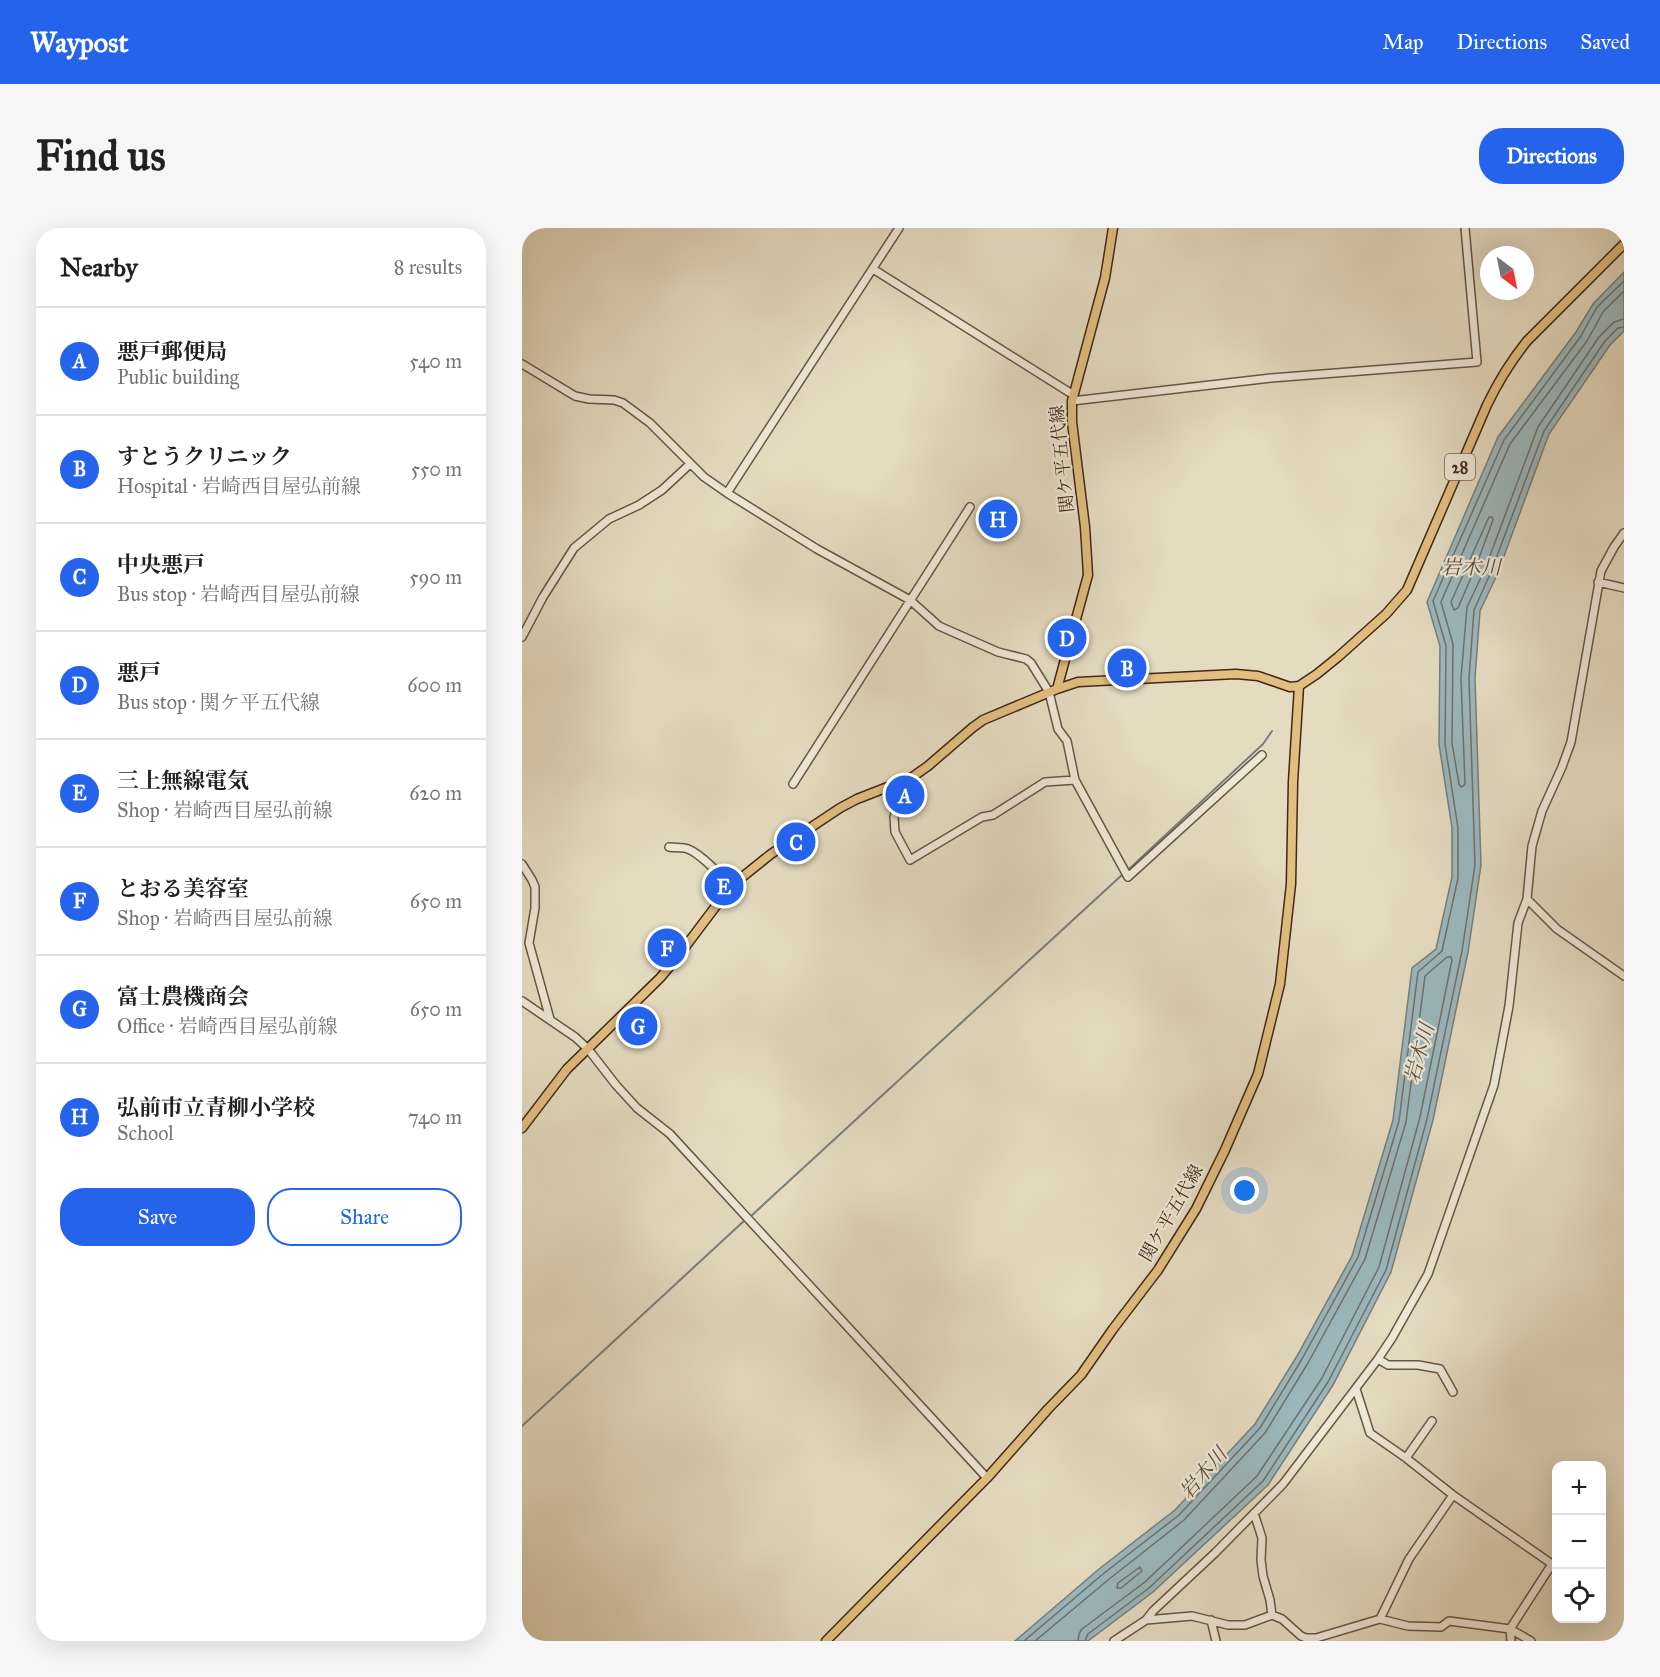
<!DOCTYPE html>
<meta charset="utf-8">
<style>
:root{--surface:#fff;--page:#f6f6f6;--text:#202124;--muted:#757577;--line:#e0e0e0;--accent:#2563eb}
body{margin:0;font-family:"IM FELL Great Primer","Noto Serif JP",serif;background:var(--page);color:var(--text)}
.controls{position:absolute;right:18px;bottom:18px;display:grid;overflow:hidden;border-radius:12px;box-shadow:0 6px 24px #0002}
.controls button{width:54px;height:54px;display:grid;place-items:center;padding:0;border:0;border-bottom:2px solid var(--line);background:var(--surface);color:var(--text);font:30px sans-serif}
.compass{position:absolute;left:958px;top:18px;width:54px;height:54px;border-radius:50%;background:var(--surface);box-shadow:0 6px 24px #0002;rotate:148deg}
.you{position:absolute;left:723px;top:963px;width:21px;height:21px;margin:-15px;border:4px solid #fff;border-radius:50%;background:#1a73e8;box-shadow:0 0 0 9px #1a73e833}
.badge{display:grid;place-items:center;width:39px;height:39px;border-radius:50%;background:var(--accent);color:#fff;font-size:20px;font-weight:700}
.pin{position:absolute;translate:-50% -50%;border:3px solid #fff;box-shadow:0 2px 6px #0006}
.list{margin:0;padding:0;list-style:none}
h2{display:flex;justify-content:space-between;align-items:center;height:78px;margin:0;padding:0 24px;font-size:26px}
h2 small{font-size:20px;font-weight:400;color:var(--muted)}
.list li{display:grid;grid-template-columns:39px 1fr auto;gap:18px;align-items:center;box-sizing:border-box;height:108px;padding:0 24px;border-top:2px solid var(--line)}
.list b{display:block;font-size:22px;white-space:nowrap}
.list p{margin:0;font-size:20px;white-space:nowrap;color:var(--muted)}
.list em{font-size:20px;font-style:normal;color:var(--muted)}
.actions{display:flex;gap:12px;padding:18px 24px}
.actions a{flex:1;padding:14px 0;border:2px solid var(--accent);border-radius:24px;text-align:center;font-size:21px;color:var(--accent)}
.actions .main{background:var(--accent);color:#fff}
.icon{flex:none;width:33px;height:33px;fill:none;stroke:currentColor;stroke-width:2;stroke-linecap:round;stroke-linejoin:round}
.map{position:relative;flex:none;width:1102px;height:1413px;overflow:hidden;border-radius:24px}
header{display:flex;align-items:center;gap:36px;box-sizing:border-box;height:84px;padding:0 30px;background:var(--accent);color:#fff}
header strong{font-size:28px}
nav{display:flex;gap:33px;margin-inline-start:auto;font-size:21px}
.intro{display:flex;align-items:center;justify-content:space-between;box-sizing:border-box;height:144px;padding:0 36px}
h1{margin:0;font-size:42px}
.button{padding:15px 27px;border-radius:24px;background:var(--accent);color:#fff;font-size:21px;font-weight:700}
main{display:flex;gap:36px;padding:0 36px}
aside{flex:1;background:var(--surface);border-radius:24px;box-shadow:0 6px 24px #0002}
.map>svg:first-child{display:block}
.water{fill:#9bb8be;stroke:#777e7c;stroke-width:1.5}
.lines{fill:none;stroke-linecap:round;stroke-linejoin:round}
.shore{stroke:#6e706c;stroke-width:1.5}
.stream{stroke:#777e7c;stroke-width:2}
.minor-casing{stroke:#6a5543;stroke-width:10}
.major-casing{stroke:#412819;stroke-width:11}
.minor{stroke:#eee8d7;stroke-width:7}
.major{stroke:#e2be80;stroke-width:8}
.labels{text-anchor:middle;stroke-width:4.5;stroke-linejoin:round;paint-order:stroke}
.shield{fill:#eee8d7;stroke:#756252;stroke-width:1.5}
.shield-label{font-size:16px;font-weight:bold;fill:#412819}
.street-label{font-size:18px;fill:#412819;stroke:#eee8d7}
.water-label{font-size:20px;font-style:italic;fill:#584c42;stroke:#eee8d7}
</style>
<header>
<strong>Waypost</strong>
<nav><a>Map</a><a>Directions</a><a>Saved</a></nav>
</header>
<div class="intro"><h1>Find us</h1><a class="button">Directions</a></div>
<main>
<aside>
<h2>Nearby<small>8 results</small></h2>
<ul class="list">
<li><span class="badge">A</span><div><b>悪戸郵便局</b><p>Public building</p></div><em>540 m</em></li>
<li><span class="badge">B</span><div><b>すとうクリニック</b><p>Hospital · 岩崎西目屋弘前線</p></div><em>550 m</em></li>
<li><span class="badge">C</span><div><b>中央悪戸</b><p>Bus stop · 岩崎西目屋弘前線</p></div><em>590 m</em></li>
<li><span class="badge">D</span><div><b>悪戸</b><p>Bus stop · 関ケ平五代線</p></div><em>600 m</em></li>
<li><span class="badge">E</span><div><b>三上無線電気</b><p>Shop · 岩崎西目屋弘前線</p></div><em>620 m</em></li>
<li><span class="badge">F</span><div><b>とおる美容室</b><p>Shop · 岩崎西目屋弘前線</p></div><em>650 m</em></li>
<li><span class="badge">G</span><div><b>富士農機商会</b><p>Office · 岩崎西目屋弘前線</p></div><em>650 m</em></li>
<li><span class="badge">H</span><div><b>弘前市立青柳小学校</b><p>School</p></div><em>740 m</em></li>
</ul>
<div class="actions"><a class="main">Save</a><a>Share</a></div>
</aside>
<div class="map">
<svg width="1102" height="1413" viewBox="0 0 1102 1413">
<rect width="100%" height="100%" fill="#e5dbc1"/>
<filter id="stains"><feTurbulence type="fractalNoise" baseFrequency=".00333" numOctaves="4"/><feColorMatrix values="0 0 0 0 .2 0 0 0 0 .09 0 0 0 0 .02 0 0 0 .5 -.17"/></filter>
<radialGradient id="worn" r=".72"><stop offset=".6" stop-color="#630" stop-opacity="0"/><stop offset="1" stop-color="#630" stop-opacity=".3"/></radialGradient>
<path class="water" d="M1102 44V103L1088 117 1027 206 975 347 958 383 953 450 959 637 946 724 911 892 869 1044 811 1157 746 1257 631 1364 566 1413H493L577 1341 653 1282 733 1196 775 1128 830 1028 871 892 890 740 914 721 930 649V600L917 516 918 418 905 374 976 209 1054 104 1071 76Z"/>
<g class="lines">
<path class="shore" d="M1102 63 1081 84 1065 113 988 216 919 374 931 416 930 515 937 556 939 559 941 558 943 556 939 450 945 379 963 341 1016 199 1077 109 1092 94 1102 91
M967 289H970L971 292 954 338 936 380 932 382 929 374Z
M618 1339 620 1343 599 1360H595L596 1355Z
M502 1413 581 1346 657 1287 738 1200 780 1131 836 1029 877 893 896 744 920 723 936 650V600L923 516 924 418 911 373 982 212 1059 108 1075 79 1102 53
M513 1413 586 1352 662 1292 743 1205 786 1135 843 1031 884 894 903 748 925 729H929L930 732 898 889 857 1039 800 1150 735 1248 623 1354 560 1401 557 1406 556 1413
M563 1413 566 1406 627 1360 741 1253 806 1154 864 1042 905 891 940 723 953 637 947 450 952 382 969 344 1022 203 1083 113 1096 100 1102 99"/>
<path class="stream" d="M606 642 741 516 750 503
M228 989 601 646
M0 1198 223 992"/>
<defs>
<path id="minor" d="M351 41 550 166
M0 136 53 168 67 171 92 172 101 175 128 195 182 249 205 265 295 321 388 372 417 398 476 424 504 431 509 435 527 464 536 501 545 513 553 552 606 649 740 527
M550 173 749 150 955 134 943 0
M205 265 377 0
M1076 354 1102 360
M0 409 21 369 52 320 87 291 117 277 140 262 168 236
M271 556 448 279
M368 559 376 576 372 589 373 604 388 632 460 589 471 587 523 554 553 552
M147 619C153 620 157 619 162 620 175 621 199 648 209 658
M0 636 10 652 13 659V680L7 715 28 791
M1005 671 1035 701 1102 748
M0 773 53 809 66 821 94 857 115 880 148 906 465 1250
M856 1131 866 1137H896L918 1141 931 1164
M834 1161 848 1205 884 1230 931 1267 1030 1336 988 1401 989 1413
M884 1230 910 1193
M732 1285 740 1310 739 1332 741 1348 748 1372 750 1387
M858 1391 887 1331 931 1267
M624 1392 670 1388 706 1397H723L750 1387 760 1391 779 1408 784 1410H794L858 1391 886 1398 919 1399 927 1393 988 1401 1009 1413
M689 1392 694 1413
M592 1413 624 1392 631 1383 693 1325 761 1256 856 1131 870 1110 906 1046 972 857 987 778 996 695 1005 671 1010 618 1020 583 1040 539 1049 514 1079 343 1092 319 1102 305"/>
<path id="major" d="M535 461 566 347 563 299 550 194V173L583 50 591 0
M0 900 45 841 138 750 154 731 209 658 249 626 318 580 335 571 389 550 406 538 450 500 461 492 535 461 556 454 714 446 736 448 768 459 777 458 795 446 816 429 864 386 885 362 965 177C976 154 989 133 1005 113L1102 16
M304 1413 465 1250 526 1181 559 1147 591 1101 636 1042 674 981 703 922 736 846 758 756 769 656 771 554 777 458"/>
</defs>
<use href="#minor" class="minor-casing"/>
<use href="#major" class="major-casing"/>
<use href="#minor" class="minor"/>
<use href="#major" class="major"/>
</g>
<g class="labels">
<rect class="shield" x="923" y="226" width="30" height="26" rx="4.5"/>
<g class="shield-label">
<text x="938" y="245">28</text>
</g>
<g class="street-label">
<text transform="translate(540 231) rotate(-96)" y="6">関ケ平五代線</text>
<text transform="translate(649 985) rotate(-60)" y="6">関ケ平五代線</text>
</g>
<g class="water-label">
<text x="949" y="346">岩木川</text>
<text transform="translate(897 825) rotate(-74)" y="7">岩木川</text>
<text transform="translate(681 1245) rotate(-49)" y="7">岩木川</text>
</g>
</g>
<rect width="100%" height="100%" filter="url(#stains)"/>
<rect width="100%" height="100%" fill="url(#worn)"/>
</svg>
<div class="controls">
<button>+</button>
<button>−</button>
<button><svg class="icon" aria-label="locate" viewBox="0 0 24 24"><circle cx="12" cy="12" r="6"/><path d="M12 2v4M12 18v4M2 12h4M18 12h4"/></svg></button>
</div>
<svg class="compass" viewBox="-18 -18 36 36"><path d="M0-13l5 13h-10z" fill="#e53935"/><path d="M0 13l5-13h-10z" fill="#757577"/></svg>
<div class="you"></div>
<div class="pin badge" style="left:383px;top:567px">A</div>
<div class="pin badge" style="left:605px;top:440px">B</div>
<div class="pin badge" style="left:274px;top:614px">C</div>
<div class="pin badge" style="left:545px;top:410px">D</div>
<div class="pin badge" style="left:202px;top:658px">E</div>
<div class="pin badge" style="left:145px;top:720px">F</div>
<div class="pin badge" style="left:116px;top:798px">G</div>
<div class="pin badge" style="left:476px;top:291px">H</div>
</div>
</main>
